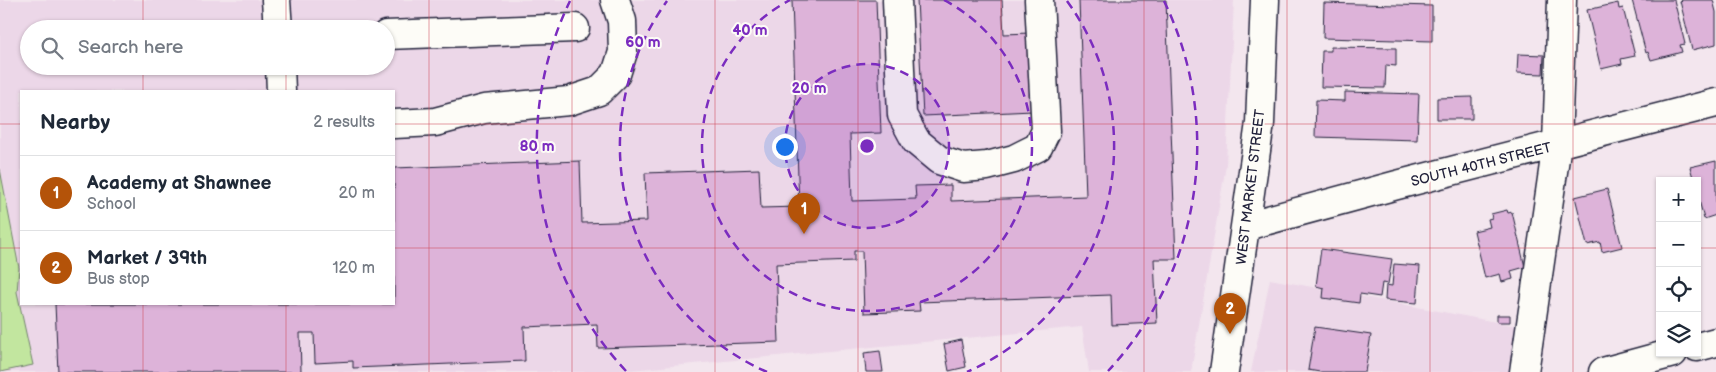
<!DOCTYPE html>
<meta charset="utf-8">
<style>
:root{--surface:#fff;--page:#f2f2f3;--text:#1f2937;--muted:#747a83;--line:#e0e1e3;--accent:#b45309}
body{margin:0;font-family:"Balsamiq Sans",sans-serif;background:var(--page);color:var(--text)}
.controls{position:absolute;right:15px;bottom:15px;display:grid;overflow:hidden;border-radius:0px;box-shadow:0 1px 4px #0004}
.controls button{width:45px;height:45px;display:grid;place-items:center;padding:0;border:0;border-bottom:1px solid var(--line);background:var(--surface);color:var(--text);font:25px sans-serif}
.you{position:absolute;left:784px;top:146px;width:18px;height:18px;margin:-12px;border:4px solid #fff;border-radius:50%;background:#1a73e8;box-shadow:0 0 0 8px #1a73e833}
.badge{display:grid;place-items:center;width:32px;height:32px;border-radius:50%;background:var(--accent);color:#fff;font-size:16px;font-weight:700}
.pin{position:absolute;translate:-50% -41px;filter:drop-shadow(0 1px 2px #0008)}
.pin::after{content:'';position:absolute;top:26px;width:18px;height:15px;background:inherit;clip-path:polygon(0 0,100% 0,50% 100%)}
.list{margin:0;padding:0;list-style:none}
h2{display:flex;justify-content:space-between;align-items:center;height:65px;margin:0;padding:0 20px;font-size:21px}
h2 small{font-size:16px;font-weight:400;color:var(--muted)}
.list li{display:grid;grid-template-columns:32px 1fr auto;gap:15px;align-items:center;box-sizing:border-box;height:75px;padding:0 20px;border-top:1px solid var(--line)}
.list b{display:block;font-size:19px;white-space:nowrap}
.list p{margin:0;font-size:16px;white-space:nowrap;color:var(--muted)}
.list em{font-size:16px;font-style:normal;color:var(--muted)}
.icon{flex:none;width:28px;height:28px;fill:none;stroke:currentColor;stroke-width:2;stroke-linecap:round;stroke-linejoin:round}
.map{position:relative;flex:none;width:1716px;height:372px;overflow:hidden}
.search{position:absolute;background:var(--surface);box-shadow:0 1px 4px #0004;left:20px;top:20px;width:375px;height:55px;display:flex;align-items:center;gap:12px;box-sizing:border-box;padding:0 18px;border-radius:28px;color:var(--muted);font-size:19px}
.panel{position:absolute;background:var(--surface);box-shadow:0 1px 4px #0004;left:20px;top:90px;width:375px;height:215px;border-radius:0px}
.map>svg:first-child{display:block}
.built{fill:#ecd7e8;fill-rule:evenodd}
.green{fill:#c2e69f;stroke:#72846d}
.building{fill:#ddb3d9;stroke:#22223b}
.lines{fill:none;stroke-linecap:round;stroke-linejoin:round}
.minor-casing{stroke:#22223b;stroke-width:31}
.minor{stroke:#fdfcf7;stroke-width:28}
.grid{fill:none;stroke:#d1495b;stroke-width:1;stroke-opacity:0.55}
.ring{fill:none;stroke:#7b2cbf;stroke-width:2.5;stroke-dasharray:9 6}
.labels{text-anchor:middle;stroke-width:4;stroke-linejoin:round;paint-order:stroke}
.street-label{font-size:14px;fill:#22223b;stroke:#fdfcf7}
.centre{fill:#7b2cbf;stroke:#fdfcf7;stroke-width:2.5}
.ring-label{font-size:15px;text-anchor:middle;font-weight:bold;fill:#7b2cbf;stroke:#fdfcf7;stroke-width:4;stroke-linejoin:round;paint-order:stroke}
</style>
<div class="map">
<svg width="1716" height="372" viewBox="0 0 1716 372">
<rect width="100%" height="100%" fill="#f3e6ee"/>
<filter id="ink" filterUnits="userSpaceOnUse"><feTurbulence type="fractalNoise" baseFrequency=".02" numOctaves="2"/><feDisplacementMap in="SourceGraphic" scale="10" xChannelSelector="R" yChannelSelector="G"/><feConvolveMatrix kernelMatrix="1 2 1 2 8 2 1 2 1" color-interpolation-filters="sRGB"/></filter>
<g filter="url(#ink)">
<path class="built" d="M0 0H1234L1226 165 1191 372H1089L1082 327 609 372H0ZM29 29H386V66H29ZM21 91H394V304H21Z
M1270 279 1522 327 1515 372H1251Z"/>
<path class="green" d="M0 169 19 268 17 292 33 365 0 372Z"/>
<path class="building" d="M792 0H876L881 133 850 134 852 201 916 199 915 186 951 185V201L1086 196 1079 0H1166L1176 259H1154L1157 323 1112 325 1111 295 919 302 920 311 864 313 862 251H854V261L776 264 779 342 598 348 597 324 524 327 525 361 353 368V361L315 363 314 333H300L301 372H58L55 304H394V168L580 161 582 223 647 221 645 173 759 169 761 208 799 207Z
M917 0H1002L1004 34 1030 33 1033 111 923 116Z
M1632 0H1674L1685 44 1680 45 1682 52 1651 60 1648 52 1646 53Z
M1683 0H1713L1716 12V44L1692 50 1680 1Z
M1324 3 1432 6V41L1323 38Z
M1618 3 1619 9 1623 8 1635 56 1621 59 1622 64 1601 69 1587 10Z
M1331 47 1396 48V66L1386 65 1385 88 1321 87 1322 51H1331Z
M1518 54 1544 55 1543 74 1517 73Z
M1345 92 1419 94 1417 140 1315 137 1316 100 1345 101Z
M1472 97V119H1437V98Z
M1716 161V215L1704 219 1697 193V181H1694L1690 167Z
M1607 189 1622 247 1602 252 1600 242 1587 245 1575 197Z
M1507 210 1508 213 1512 212 1525 267 1511 271 1513 279 1502 282 1500 274 1485 278 1474 231 1490 227 1488 219 1492 218 1491 214Z
M1321 249 1392 259 1388 284 1382 283 1380 297 1360 294 1359 303 1323 298 1324 288 1316 286Z
M1394 264 1420 266 1417 303 1385 300 1386 285 1392 286Z
M1497 315H1510V322H1497Z
M1315 327 1371 335 1365 372H1320L1308 370Z
M961 340 966 367 949 371 944 344Z
M880 351 883 372H866L864 353Z"/>
<g class="lines">
<defs>
<path id="minor" d="M276 0 278 29
M897 0 902 115 916 141 939 160 963 168 987 166 1014 159 1038 147 1046 131 1039 0
M386 35 575 28
M280 66 281 91
M394 124 435 122 484 109 569 101 599 91 616 74 623 52 622 21 615 0
M1246 226 1397 185 1716 103
M1697 347 1716 342
M1224 372 1260 123 1265 0
M1524 372 1557 144 1562 0
M1603 372 1673 353"/>
</defs>
<use href="#minor" class="minor-casing"/>
<use href="#minor" class="minor"/>
</g>
</g>
<path class="grid" d="M143 0V29M286 0V29M429 0V372M572 0V372M715 0V372M858 0V372M1001 0V372M1144 0V372M1287 0V372M1430 0V372M1573 0V372M143 66V91M286 66V91M0 124H21M394 124H1716M0 248H21M394 248H1660M1697 248H1716M143 304V372M286 304V372"/>
<circle cx="867" cy="146" r="82" fill="#7b2cbf" fill-opacity=".12"/>
<g class="ring">
<circle cx="867" cy="146" r="82"/>
<path d="M944 0A165 165 0 1 1 790 0"/>
<path d="M767 372A247 247 0 0 1 667 1M1067 1A247 247 0 0 1 967 372"/>
<path d="M626 371A330 330 0 0 1 570 1M1164 1A330 330 0 0 1 1108 371"/>
</g>
<g class="labels">
<g class="street-label">
<text transform="translate(1481 164) rotate(-14)" y="5">SOUTH 40TH STREET</text>
<text transform="translate(1250 187) rotate(-83)" y="5">WEST MARKET STREET</text>
</g>
</g>
<circle cx="867" cy="146" r="8" class="centre"/>
<g class="ring-label">
<text x="750" y="35">40 m</text>
<text x="643" y="47">60 m</text>
<text x="809" y="93">20 m</text>
<text x="537" y="151">80 m</text>
</g>
</svg>
<div class="controls">
<button>+</button>
<button>−</button>
<button><svg class="icon" aria-label="locate" viewBox="0 0 24 24"><circle cx="12" cy="12" r="6"/><path d="M12 2v4M12 18v4M2 12h4M18 12h4"/></svg></button>
<button><svg class="icon" aria-label="layers" viewBox="0 0 24 24"><path d="M12 4l9 5-9 5-9-5zM3 14l9 5 9-5"/></svg></button>
</div>
<div class="you"></div>
<div class="pin badge" style="left:804px;top:234px">1</div>
<div class="pin badge" style="left:1230px;top:334px">2</div>
<div class="search"><svg class="icon" aria-label="search" viewBox="0 0 24 24"><circle cx="10" cy="10" r="6"/><path d="M15 15l6 6"/></svg>Search here</div>
<section class="panel">
<h2>Nearby<small>2 results</small></h2>
<ul class="list">
<li><span class="badge">1</span><div><b>Academy at Shawnee</b><p>School</p></div><em>20 m</em></li>
<li><span class="badge">2</span><div><b>Market / 39th</b><p>Bus stop</p></div><em>120 m</em></li>
</ul>
</section>
</div>
